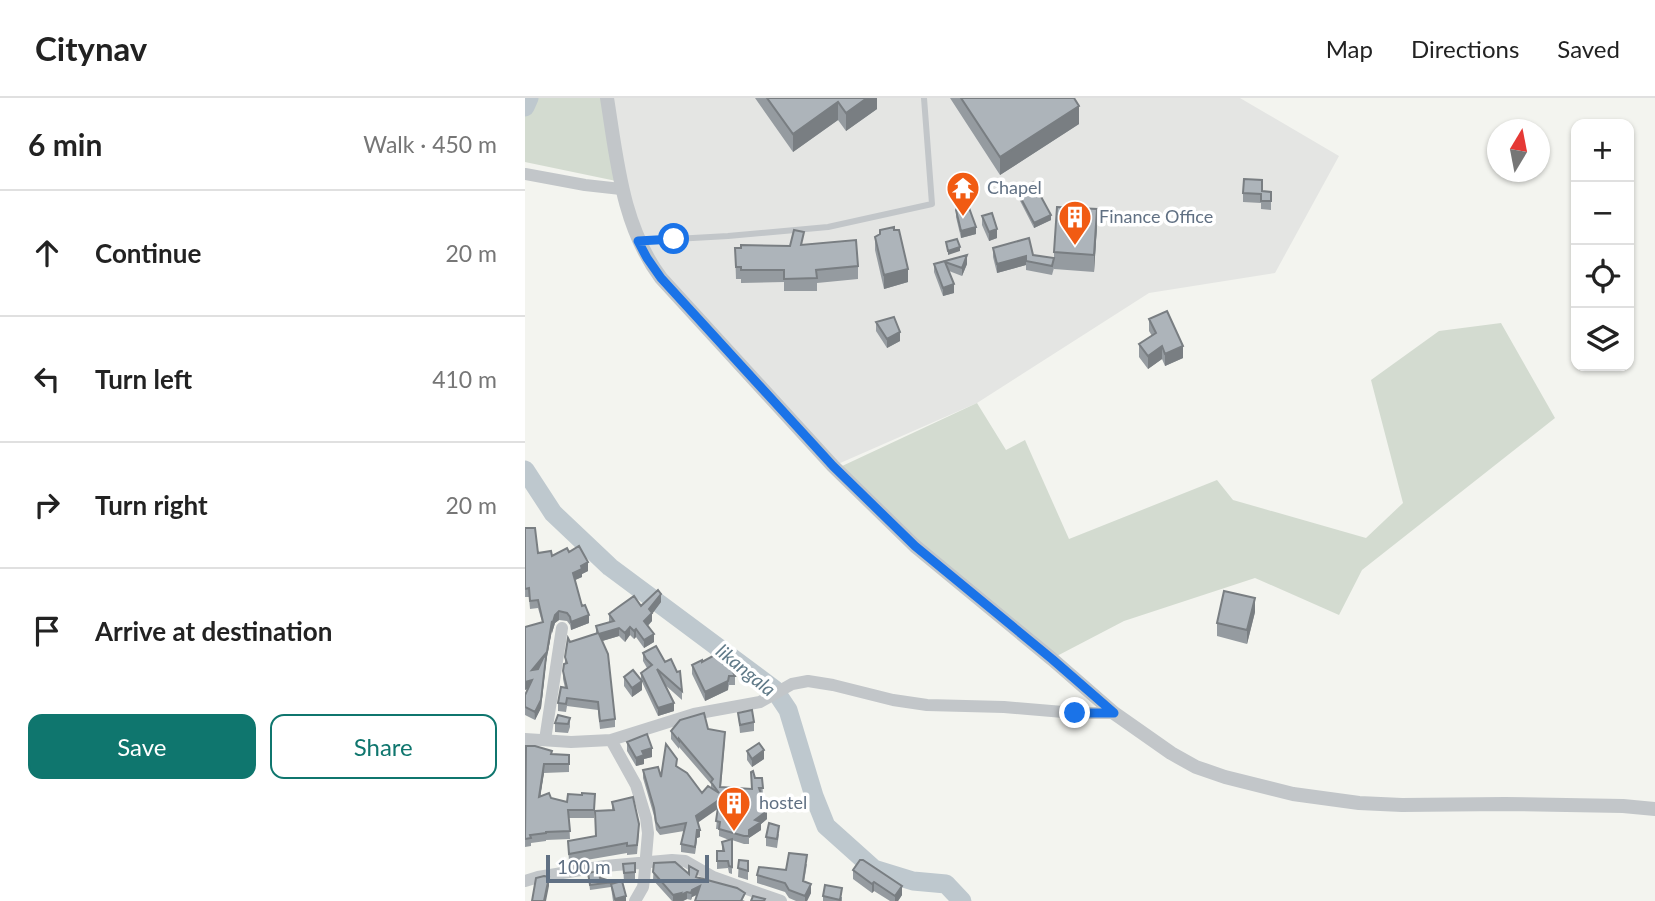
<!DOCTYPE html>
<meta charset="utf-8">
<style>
:root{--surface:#fff;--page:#f6f6f6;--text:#222;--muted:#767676;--line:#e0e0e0;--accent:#0f766e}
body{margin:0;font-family:Lato,sans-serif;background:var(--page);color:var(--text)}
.controls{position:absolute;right:21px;top:21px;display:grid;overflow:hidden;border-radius:14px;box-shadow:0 2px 5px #0004}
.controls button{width:63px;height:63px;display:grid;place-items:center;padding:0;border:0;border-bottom:2px solid var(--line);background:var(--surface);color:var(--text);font:35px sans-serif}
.compass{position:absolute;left:962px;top:21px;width:63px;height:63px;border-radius:50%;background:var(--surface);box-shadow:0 2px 5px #0004;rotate:10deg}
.scale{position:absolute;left:21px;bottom:18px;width:163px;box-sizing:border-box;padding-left:7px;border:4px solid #607083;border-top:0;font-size:19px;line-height:24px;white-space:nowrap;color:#607083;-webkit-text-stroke:5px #fff;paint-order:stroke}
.stop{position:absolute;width:21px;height:21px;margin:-16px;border:5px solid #1a73e8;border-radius:50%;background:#fff}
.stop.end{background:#1a73e8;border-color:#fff;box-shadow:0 2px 7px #0008}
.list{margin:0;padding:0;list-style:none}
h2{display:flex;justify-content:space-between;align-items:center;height:91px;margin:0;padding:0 28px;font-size:30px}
h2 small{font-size:23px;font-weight:400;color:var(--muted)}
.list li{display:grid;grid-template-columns:46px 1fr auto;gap:21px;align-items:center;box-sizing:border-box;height:126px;padding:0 28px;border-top:2px solid var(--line)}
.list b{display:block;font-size:26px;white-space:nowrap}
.list em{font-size:23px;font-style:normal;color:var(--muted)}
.actions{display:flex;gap:14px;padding:21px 28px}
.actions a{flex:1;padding:16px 0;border:2px solid var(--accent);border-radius:14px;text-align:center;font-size:24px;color:var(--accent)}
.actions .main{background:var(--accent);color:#fff}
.icon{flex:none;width:38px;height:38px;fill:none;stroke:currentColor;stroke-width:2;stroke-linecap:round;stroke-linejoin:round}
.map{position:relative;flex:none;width:1130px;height:803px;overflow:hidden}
header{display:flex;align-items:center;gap:42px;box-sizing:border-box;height:98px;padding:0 35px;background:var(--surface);border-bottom:2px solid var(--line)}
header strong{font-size:33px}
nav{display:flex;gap:38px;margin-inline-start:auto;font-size:24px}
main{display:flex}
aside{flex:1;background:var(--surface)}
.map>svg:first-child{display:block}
.built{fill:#e4e5e3}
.green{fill:#d3dbd0}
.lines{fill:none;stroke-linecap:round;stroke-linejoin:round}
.river{stroke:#bec8ce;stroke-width:19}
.service{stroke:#c2c6c9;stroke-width:6}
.minor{stroke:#c2c6c9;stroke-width:12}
.tertiary{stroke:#c2c6c9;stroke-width:14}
.wall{fill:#959ba0}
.shaded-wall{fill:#797e82}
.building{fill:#adb4ba;stroke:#797e82;stroke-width:2}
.route{stroke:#1a73e8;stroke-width:9}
.labels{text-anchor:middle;stroke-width:7;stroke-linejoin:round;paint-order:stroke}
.poi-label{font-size:18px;fill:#607083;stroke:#fff;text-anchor:start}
.water-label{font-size:19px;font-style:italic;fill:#607a88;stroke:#fff}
</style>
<header>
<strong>Citynav</strong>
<nav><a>Map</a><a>Directions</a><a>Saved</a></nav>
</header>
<main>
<aside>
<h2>6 min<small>Walk · 450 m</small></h2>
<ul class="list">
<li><svg class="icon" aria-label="ahead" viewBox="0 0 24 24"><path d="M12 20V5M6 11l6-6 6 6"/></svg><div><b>Continue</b></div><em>20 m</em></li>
<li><svg class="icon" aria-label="left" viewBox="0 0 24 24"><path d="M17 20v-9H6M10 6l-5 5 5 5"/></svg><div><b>Turn left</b></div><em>410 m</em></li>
<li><svg class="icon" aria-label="right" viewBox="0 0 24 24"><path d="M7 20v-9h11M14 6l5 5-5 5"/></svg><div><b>Turn right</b></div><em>20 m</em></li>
<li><svg class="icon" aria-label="arrive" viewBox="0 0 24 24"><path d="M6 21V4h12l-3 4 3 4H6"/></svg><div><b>Arrive at destination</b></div></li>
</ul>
<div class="actions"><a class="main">Save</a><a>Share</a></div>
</aside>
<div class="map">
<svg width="1130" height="803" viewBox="0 0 1130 803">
<rect width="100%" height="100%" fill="#f3f4ef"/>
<path class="built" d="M80 0H715L814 58 750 175 624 195 452 305 313 366 136 184 114 143Z"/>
<path class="green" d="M0 0H81L96 84 0 64Z
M976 225 1030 320 837 472 814 517 730 480 599 523 530 559 390 446 315 369 452 305 481 352 500 342 544 441 692 382 708 402 841 440 878 405 846 282 914 233Z"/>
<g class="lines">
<path class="river" d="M0 9 4 0
M0 372 28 415 85 469 249 591 263 612 289 698 301 728 349 771 388 783 421 786 437 803"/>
<path class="service" d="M115 143 203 138 303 129 407 106 399 0"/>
<path class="minor" d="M0 76 60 87 96 91
M0 641 46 644 86 642 169 616 235 604 267 586 283 583 308 587 368 602 402 607 479 609 550 615H589
M20 642 37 530
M86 642 111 687 121 720 123 735 119 782 118 789 110 803
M0 783 13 779 80 768 147 762 160 763 188 779 256 803"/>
<path class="tertiary" d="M82 0C92 62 97 128 136 180L308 368 390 448 527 561 589 615 646 655 671 669 700 679 768 696 834 705 877 707 980 706 1098 708 1130 711"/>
</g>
<path class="wall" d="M230 0H352V11L321 33 313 22 268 54Z
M425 0H549L554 26 475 77Z
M492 93 526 122 509 130 492 97Z
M737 93 746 94V112L736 111V105L718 104V95Z
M431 112 451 136 436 140 431 119Z
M457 118 472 140 464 143 457 127Z
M572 128 569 174 529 171V170L527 177 501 172V167L472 175 468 159V150L529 160V154Z
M355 132 383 184 359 191 350 152V139L355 137Z
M279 147 333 168V181L292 185V193H259V184L216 185V181H211L210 150Z
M442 157V166L437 178 424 173 429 195 418 198 409 174V166Z
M624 221 658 260 640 268 637 261 623 271 614 259V246L627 238 624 233Z
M351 224 375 243 362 250 351 233Z
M0 430 13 455 27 458 44 454 63 473 57 476V479L50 482 57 508 64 525 46 532 45 527 42 523 34 522 30 525 27 535V532L21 564 16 610 10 622 0 617V597L3 591 17 524 13 510 5 511 4 499H0Z
M136 504 127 516V523L123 528 129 544 119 550 111 539 109 541 105 537 100 544 94 538 77 543 90 621V629L75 631 73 612 42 608 41 614 33 613V605L40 590 38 581V573L40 566V559L45 544 71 536V528L84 525V516L116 508Z
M730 514 722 546 692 538V525Z
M118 555 140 564 157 593V602L139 586 149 613 133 618 117 584V592L107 599 99 588V579L116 582V575L122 570 118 563Z
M177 564 210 578V587H204L203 592 180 603 167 576V567Z
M213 615 229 624V633L215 635Z
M45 620V629L43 635 30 634V625Z
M183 631 200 642 196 689 226 691 230 680H237L238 698H237L242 721 236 726V732L224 740V746H219L207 742V776L204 775 203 770 192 771V753H197V744L204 742 194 738V731H191L193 710 173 724 175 739 172 740 170 756 156 754V746L159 733 135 737 131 732 129 718 118 680V672L136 679 152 668 177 695 186 690V686L154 649V651L146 641V633Z
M102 644 127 659 119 661V666L111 668 102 653Z
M0 651 27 656 44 657V674L19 675 15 698 42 704 57 697 70 696 69 720H44L45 741 21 742V743L6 745V748L0 749Z
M222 653 239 661 227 669 222 662Z
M87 704 114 735 112 756 102 757V755L44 765 43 743 71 738 87 712Z
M254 736 252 750 241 748V739Z
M214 762 223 763V782L213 779Z
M110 765V783L99 784 98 766Z
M129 765 173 780 220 803H170L172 797 167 799 166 802 162 801 158 803H147L128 782Z
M282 766 279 784 286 795 282 803H271L264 800 260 794 232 785V777L261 772Z
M328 772 377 797 373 803H365L349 793 347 795 328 781Z
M63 775 89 784 101 803H88L86 789 65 792Z
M298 798 317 799V803H298Z"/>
<path class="shaded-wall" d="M342 0H352V11L321 33V15Z
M313 4V22L268 54V36Z
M554 8V26L475 77V59Z
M572 111V128L569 174V157Z
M526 117V122L509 130V125Z
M451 129V136L436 140V133Z
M472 131V140L464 143V134Z
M435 149V153L423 157V153Z
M442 157V166L437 178V170Z
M501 158V167L472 175V166Z
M383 171V184L359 191V177Z
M429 186V195L418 198V190Z
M375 234V243L362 250V241Z
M637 248V261L623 271V258Z
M658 248V260L640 268V256Z
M63 464V473L57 476V479L48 483V475L56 468Z
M136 496V504L127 516V523L119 531V523L124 511Z
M730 500V514L722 546V532Z
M34 513V522L30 525 27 535V527L30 517Z
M64 517V525L46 532V524Z
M27 523V532L21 564 16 610 10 622 7 572Z
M105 529V537L100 544V535Z
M94 530V538L74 544V536Z
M111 531V539L109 541V533Z
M129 536V544L119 550V542Z
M7 582V590L0 592V584Z
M117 583V592L107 599V590Z
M203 583V592L180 603V594Z
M149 605V613L133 618V610Z
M127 650V659L119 661V666L111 668V660L117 653Z
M239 652V661L227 669V661Z
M19 666V675L14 707V699Z
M194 702V710L171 726V718Z
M242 713V721L236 726V732L224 740V732L230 722Z
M172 732H175V739L172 740 170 756Z
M24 779V788L21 803H19Z
M349 784V793L347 795V786Z
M286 786V795L282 803H280V798Z
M175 788V795L167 799 166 802 167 792Z
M377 788V797L373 803H370V798Z
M162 794V801L158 803H148V797Z
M101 798V803H90V801Z"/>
<path class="building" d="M242 0H342L321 15 313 4 268 36Z
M436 0H549L554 8 475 59Z
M719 81 737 82V93L746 94V103H736V96L718 95Z
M508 84 526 117 509 125 492 93Z
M433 107H443L451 129 436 133 431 112Z
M532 109 572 111 569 157 529 154Z
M467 115 472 131 464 134 457 118Z
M369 129V132H374L383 171 359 177 350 139 355 136V132Z
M269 132 279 134 276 147 331 142 333 168 291 172 292 180 259 181V172H216V169H211L210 150H216V147L265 148Z
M504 140 508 157 529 160 527 168 501 163V158L472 166 468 150Z
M432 141 435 149 423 153 421 144Z
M442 157 437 170 420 164 429 186 418 190 409 166Z
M642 213 658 248 640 256 637 248 623 258 614 246 631 235 624 221Z
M369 219 375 234 362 241 351 224Z
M0 430H10L13 455 26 453 27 458 42 450 44 454 54 448 63 464 56 468 57 471 48 475 57 508 60 507 64 517 46 524 45 519 42 515 34 513 30 517 27 527V523L22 554 7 572 13 571 19 558 21 559 16 602 10 614 0 609V597L7 582 0 584V529L18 524 13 502 5 503 4 490 0 491Z
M133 492 136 496 124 511 127 515 119 523 129 536 119 542 111 531 109 533 105 529 100 535 94 530 74 536 83 556 90 621 75 623 73 604 42 600 41 606 33 605 36 589 42 590 38 573 39 566 42 565 40 559 43 540 45 544 73 535 71 528 89 523 84 516 92 510 109 498 116 508Z
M699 493 730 500 722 532 692 525Z
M131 548 140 564 146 561 152 574 155 573 157 593 132 571 149 605 133 610 116 575 127 567 121 561 118 555Z
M197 553 210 578H204L203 583 180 594 167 567 177 562V564Z
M108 572 117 583 107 590 99 579Z
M227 612 229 624 215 627 213 615Z
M179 615 183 631 200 634 195 689 227 691 226 674 228 673 230 680H237L238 690H234L242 713 230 722 236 724 224 732V738H219L194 731 195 724 191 723 194 702 171 718 175 732H172L170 749 156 746 161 725 135 730 131 724 129 710 118 672 133 669 136 679 141 646 152 661 151 668 162 675 177 695 183 688 194 695 186 684 188 681 154 641V643L146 633 155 622Z
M33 617 45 620 43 626 30 625Z
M122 636 127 650 117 653 119 657 111 660 102 644Z
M234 645 239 652 227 661 222 653Z
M1 648H10L27 653 26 656 44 657V666H19L14 699 24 695 26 700 42 704 43 696 57 697V695L70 696 69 712H43L45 733 21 734V735L5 737 6 740 0 741Z
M108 699 114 726 112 747 102 748V745L44 756 43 743 71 738 70 713 89 712 87 704Z
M244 725 254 728 252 741 241 739Z
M207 741V769L204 768 203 763H192V753H199L197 744Z
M264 755 282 757 278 783 286 786 280 798 264 792 260 785 232 777 234 769 261 772Z
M214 762 223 763V773L213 770Z
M335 762H338L377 788 370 798 349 784 347 786 328 772Z
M150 764 164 776V768L173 773 171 779 212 790 220 795 216 803H170L175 788 167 792 166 795 162 794 154 798 156 795 148 797 128 774 129 765Z
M110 765V774L99 775 98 766Z
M74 773 75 780 89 784 65 787 63 775Z
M19 778 24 779 19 803H7L11 780Z
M97 783 101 798 90 801 86 786Z
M300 787 317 790 315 802 298 798Z
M228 798 240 801 239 803H226Z"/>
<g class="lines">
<path class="route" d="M149 141 113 143 122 160 136 180 308 368 390 448 527 561 589 615H550"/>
</g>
<defs>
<symbol id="temple-pin" viewBox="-11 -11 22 30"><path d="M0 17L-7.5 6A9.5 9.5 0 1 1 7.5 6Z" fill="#f15b12" stroke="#fff"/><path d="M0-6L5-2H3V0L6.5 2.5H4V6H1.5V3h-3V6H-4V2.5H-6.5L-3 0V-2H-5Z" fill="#fff"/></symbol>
<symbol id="building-pin" viewBox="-11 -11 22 30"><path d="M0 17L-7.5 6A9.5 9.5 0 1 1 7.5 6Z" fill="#f15b12" stroke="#fff"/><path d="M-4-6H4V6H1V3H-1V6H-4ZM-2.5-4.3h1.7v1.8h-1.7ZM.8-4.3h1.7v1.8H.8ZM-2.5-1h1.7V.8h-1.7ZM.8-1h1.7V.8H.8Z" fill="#fff"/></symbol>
</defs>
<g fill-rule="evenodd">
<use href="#temple-pin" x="419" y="71" width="38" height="52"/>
<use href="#building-pin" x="531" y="100" width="38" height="52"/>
<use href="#building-pin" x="190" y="686" width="38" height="52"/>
</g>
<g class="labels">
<g class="poi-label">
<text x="462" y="96">Chapel</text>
<text x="574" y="125">Finance Office</text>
<text x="234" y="711">hostel</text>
</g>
<g class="water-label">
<text transform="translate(221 572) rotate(39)" y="7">likangala</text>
</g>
</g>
</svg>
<div class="controls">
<button>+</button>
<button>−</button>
<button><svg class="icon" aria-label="locate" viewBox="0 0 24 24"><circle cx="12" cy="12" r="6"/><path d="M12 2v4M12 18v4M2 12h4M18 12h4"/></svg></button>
<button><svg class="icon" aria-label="layers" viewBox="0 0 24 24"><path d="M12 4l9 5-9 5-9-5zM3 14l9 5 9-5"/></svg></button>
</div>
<svg class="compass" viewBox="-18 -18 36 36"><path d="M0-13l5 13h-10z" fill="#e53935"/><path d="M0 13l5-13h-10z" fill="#767676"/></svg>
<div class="scale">100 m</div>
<div class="stop" style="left:149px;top:141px"></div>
<div class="stop end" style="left:550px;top:615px"></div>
</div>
</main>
